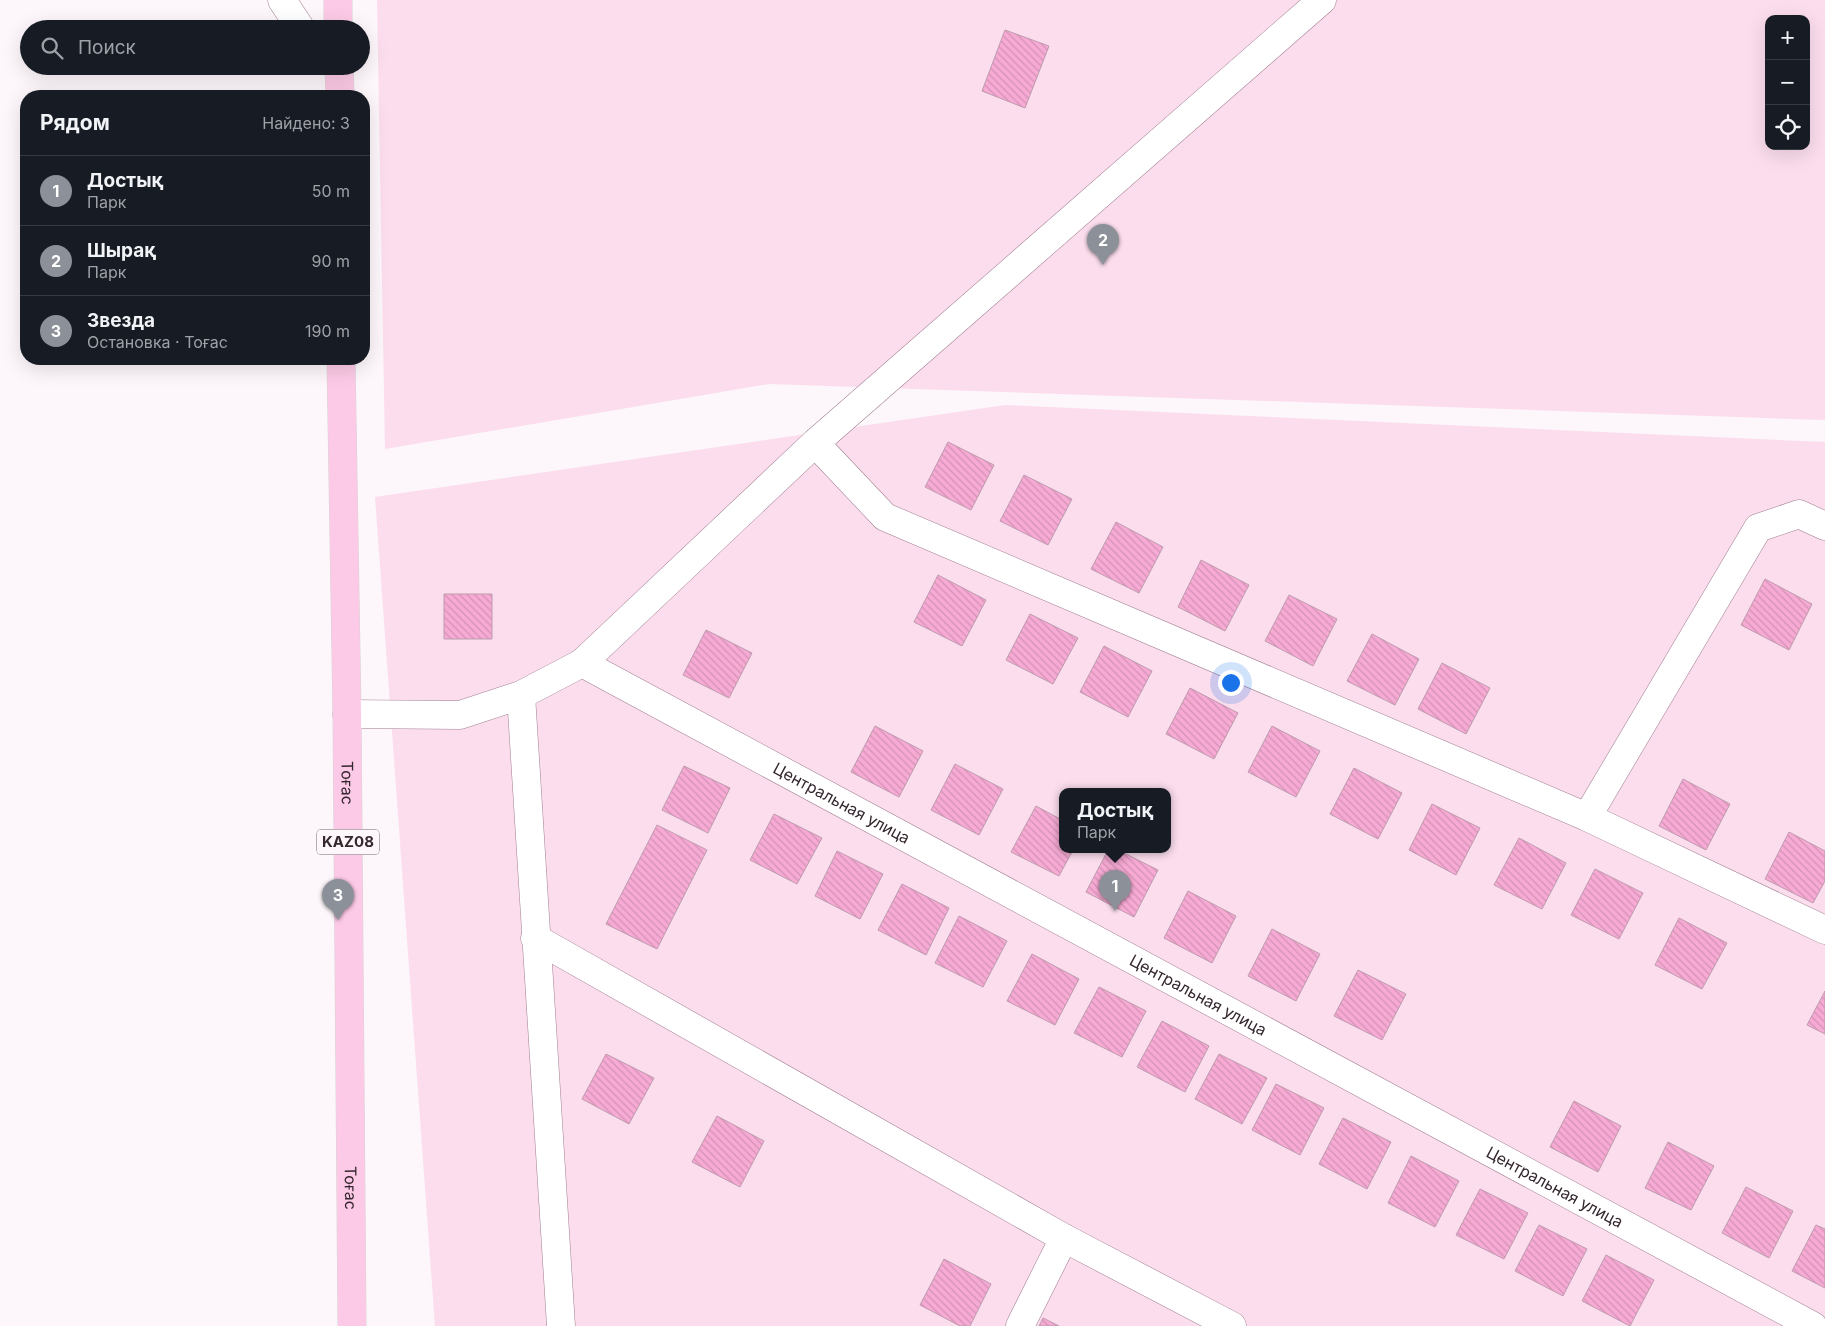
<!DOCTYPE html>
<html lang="ru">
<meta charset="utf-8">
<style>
:root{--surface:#171b24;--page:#242831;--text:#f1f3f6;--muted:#9ea1a6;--line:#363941;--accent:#8c9099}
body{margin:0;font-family:Inter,sans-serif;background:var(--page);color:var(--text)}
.controls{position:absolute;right:15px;top:15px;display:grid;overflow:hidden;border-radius:10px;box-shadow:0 5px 20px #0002}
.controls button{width:45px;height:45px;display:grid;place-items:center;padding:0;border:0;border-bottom:1px solid var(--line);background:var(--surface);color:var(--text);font:25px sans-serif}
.you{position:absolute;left:1230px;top:682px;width:18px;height:18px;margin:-12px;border:4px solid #fff;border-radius:50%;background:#1a73e8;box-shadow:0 0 0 8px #1a73e833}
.badge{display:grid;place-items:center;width:32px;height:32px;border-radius:50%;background:var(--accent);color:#fff;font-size:16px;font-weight:700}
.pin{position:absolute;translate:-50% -41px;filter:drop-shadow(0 1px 2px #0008)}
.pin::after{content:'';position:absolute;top:26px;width:18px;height:15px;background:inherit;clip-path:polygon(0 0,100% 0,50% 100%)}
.popup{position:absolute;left:1059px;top:788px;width:112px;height:65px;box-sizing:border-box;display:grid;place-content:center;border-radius:10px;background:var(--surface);filter:drop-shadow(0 1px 4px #0005);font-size:16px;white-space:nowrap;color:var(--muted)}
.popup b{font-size:19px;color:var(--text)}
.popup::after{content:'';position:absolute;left:50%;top:100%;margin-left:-10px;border:10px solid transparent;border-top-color:var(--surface)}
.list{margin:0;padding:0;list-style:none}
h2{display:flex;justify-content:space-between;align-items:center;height:65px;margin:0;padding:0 20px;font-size:21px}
h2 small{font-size:16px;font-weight:400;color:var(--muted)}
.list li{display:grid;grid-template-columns:32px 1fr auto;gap:15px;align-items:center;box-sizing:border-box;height:70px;padding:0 20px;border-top:1px solid var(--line)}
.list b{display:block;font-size:19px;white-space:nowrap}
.list p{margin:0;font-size:16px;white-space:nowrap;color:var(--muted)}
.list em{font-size:16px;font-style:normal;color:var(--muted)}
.icon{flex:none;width:28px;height:28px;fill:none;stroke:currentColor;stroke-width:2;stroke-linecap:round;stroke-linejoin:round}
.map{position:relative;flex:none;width:1825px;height:1326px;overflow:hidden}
.search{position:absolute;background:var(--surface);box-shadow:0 5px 20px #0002;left:20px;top:20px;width:350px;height:55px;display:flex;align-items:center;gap:12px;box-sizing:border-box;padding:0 18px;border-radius:28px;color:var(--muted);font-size:19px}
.panel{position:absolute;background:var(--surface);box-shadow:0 5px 20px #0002;left:20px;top:90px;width:350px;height:275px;border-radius:20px}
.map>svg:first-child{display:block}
.green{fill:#fbdded;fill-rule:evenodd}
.building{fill:url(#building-back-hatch);stroke:#be9bae}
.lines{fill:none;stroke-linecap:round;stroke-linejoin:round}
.minor-casing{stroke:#a17f91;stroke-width:29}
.trunk-casing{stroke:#d7d4d5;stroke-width:29}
.minor{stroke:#fff;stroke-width:28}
.trunk{stroke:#fccae6;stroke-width:28}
.labels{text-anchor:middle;stroke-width:4;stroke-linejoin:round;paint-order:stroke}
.shield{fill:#fdf6fa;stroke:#71656c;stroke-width:1}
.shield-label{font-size:15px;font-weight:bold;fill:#35272f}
.street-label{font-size:16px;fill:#35272f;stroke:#fdf6fa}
</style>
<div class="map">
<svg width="1825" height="1326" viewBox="0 0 1825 1326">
<defs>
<pattern id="building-back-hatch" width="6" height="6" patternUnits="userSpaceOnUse" patternTransform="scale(1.25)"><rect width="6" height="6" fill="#f6aad4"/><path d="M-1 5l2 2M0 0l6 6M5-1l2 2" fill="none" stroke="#d492b6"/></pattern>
</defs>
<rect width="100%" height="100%" fill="#fdf6fa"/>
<path class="green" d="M377 0H1825V420L769 384 385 449ZM1769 19H1806V146H1769Z
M1005 405 1825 442V1326H435L375 497ZM1062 792H1168V850H1062Z"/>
<path class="building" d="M1005 30 1049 46 1025 108 982 91Z
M948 442 994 465 971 510 925 487Z
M1024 475 1072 499 1048 545 1000 521Z
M1116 522 1163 547 1139 593 1091 569Z
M1201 560 1249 585 1225 631 1178 607Z
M938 575 986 600 962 646 914 622Z
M1765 579 1812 604 1789 650 1741 625Z
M444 594H492V639H444Z
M1289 595 1337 619 1313 666 1265 641Z
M1030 614 1078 638 1053 684 1006 660Z
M706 630 752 653 729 698 683 675Z
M1372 634 1419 659 1395 705 1347 681Z
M1104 646 1152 671 1128 717 1080 692Z
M1442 663 1490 688 1466 734 1418 709Z
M1190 688 1238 713 1214 759 1166 734Z
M875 726 923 751 899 797 851 772Z
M1272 726 1320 751 1296 797 1248 772Z
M955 764 1003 789 979 835 931 810Z
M684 766 730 788 708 833 662 810Z
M1354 768 1402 793 1378 839 1330 814Z
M1683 779 1730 804 1706 850 1659 826Z
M1432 804 1480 828 1456 875 1409 850Z
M1036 806 1062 820V850H1073L1059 876 1011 852Z
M774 814 822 838 797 884 750 860Z
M657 825 707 850 657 949 606 924Z
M1789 832 1825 851V881L1813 903 1765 879Z
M1519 838 1566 863 1542 909 1494 885Z
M1108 850H1118L1158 870 1134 917 1086 892Z
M837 851 883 874 860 919 815 896Z
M1595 869 1643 893 1619 939 1571 915Z
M902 884 949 908 926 955 878 930Z
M1188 891 1236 916 1212 963 1164 938Z
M959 916 1007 941 983 987 935 963Z
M1679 918 1727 943 1702 989 1655 965Z
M1272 929 1320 954 1296 1001 1248 976Z
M1032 954 1079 979 1055 1025 1007 1001Z
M1358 970 1406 994 1382 1040 1334 1016Z
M1099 987 1146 1011 1122 1057 1074 1033Z
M1825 991V1034L1807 1025Z
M1162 1021 1209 1046 1185 1092 1137 1067Z
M606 1054 654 1078 629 1124 582 1099Z
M1219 1054 1267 1078 1242 1124 1195 1099Z
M1276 1084 1324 1108 1300 1155 1252 1130Z
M1574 1101 1621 1126 1598 1172 1550 1147Z
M717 1116 764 1141 740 1187 692 1162Z
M1343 1118 1391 1142 1367 1189 1319 1164Z
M1668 1142 1714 1166 1691 1210 1645 1188Z
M1411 1156 1459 1181 1435 1227 1388 1203Z
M1746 1187 1793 1211 1769 1258 1722 1233Z
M1480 1189 1528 1213 1504 1259 1456 1235Z
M1539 1225 1587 1249 1563 1296 1515 1271Z
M1816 1225 1825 1229V1288L1792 1271Z
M1606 1255 1654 1280 1630 1326 1582 1301Z
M944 1259 991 1284 970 1326H960L920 1305Z
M1043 1318 1059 1326H1039Z"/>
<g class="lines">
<defs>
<g id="minor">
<path d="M282 0 301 29"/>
<path d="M815 443 885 517 1587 817 1825 930"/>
<path id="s1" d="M582 663 1813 1326"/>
<path d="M521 695 561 1326"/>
<path d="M347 714 460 715 521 695 582 663 815 443 1322 0"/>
<path d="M1587 817 1758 528 1799 514 1825 526"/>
<path d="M535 938 1064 1238 1232 1326"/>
<path d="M1020 1326 1064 1238"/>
</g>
<g id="trunk">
<path d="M338 0V29"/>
<path d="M339 66 340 96"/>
<path id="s2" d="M341 359 347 714 352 1326"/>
</g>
</defs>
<use href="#minor" class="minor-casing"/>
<use href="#trunk" class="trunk-casing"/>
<use href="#minor" class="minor"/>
<use href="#trunk" class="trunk"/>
</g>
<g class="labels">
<rect class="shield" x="317" y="829.5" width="62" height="25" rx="4"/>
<g class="shield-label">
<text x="348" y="847">KAZ08</text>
</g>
<g class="street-label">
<text dy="6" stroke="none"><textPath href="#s2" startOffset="424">Тоғас</textPath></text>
<text dy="6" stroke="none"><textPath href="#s1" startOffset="295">Центральная улица</textPath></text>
<text dy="6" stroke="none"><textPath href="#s1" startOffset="700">Центральная улица</textPath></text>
<text dy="6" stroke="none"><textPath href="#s2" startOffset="829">Тоғас</textPath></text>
<text dy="6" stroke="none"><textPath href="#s1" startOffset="1105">Центральная улица</textPath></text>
</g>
</g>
</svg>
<div class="controls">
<button>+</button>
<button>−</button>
<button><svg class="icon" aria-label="locate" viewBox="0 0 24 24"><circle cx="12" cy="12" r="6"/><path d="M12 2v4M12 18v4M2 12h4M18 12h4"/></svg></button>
</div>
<div class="you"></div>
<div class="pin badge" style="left:1115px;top:911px">1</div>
<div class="popup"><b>Достық</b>Парк</div>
<div class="pin badge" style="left:1103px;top:265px">2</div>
<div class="pin badge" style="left:338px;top:920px">3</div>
<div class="search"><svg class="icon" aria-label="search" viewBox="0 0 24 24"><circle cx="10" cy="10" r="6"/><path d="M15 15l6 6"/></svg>Поиск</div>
<section class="panel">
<h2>Рядом<small>Найдено: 3</small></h2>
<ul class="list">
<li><span class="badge">1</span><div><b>Достық</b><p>Парк</p></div><em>50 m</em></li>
<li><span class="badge">2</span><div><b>Шырақ</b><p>Парк</p></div><em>90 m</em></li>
<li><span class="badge">3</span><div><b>Звезда</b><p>Остановка · Тоғас</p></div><em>190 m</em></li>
</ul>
</section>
</div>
